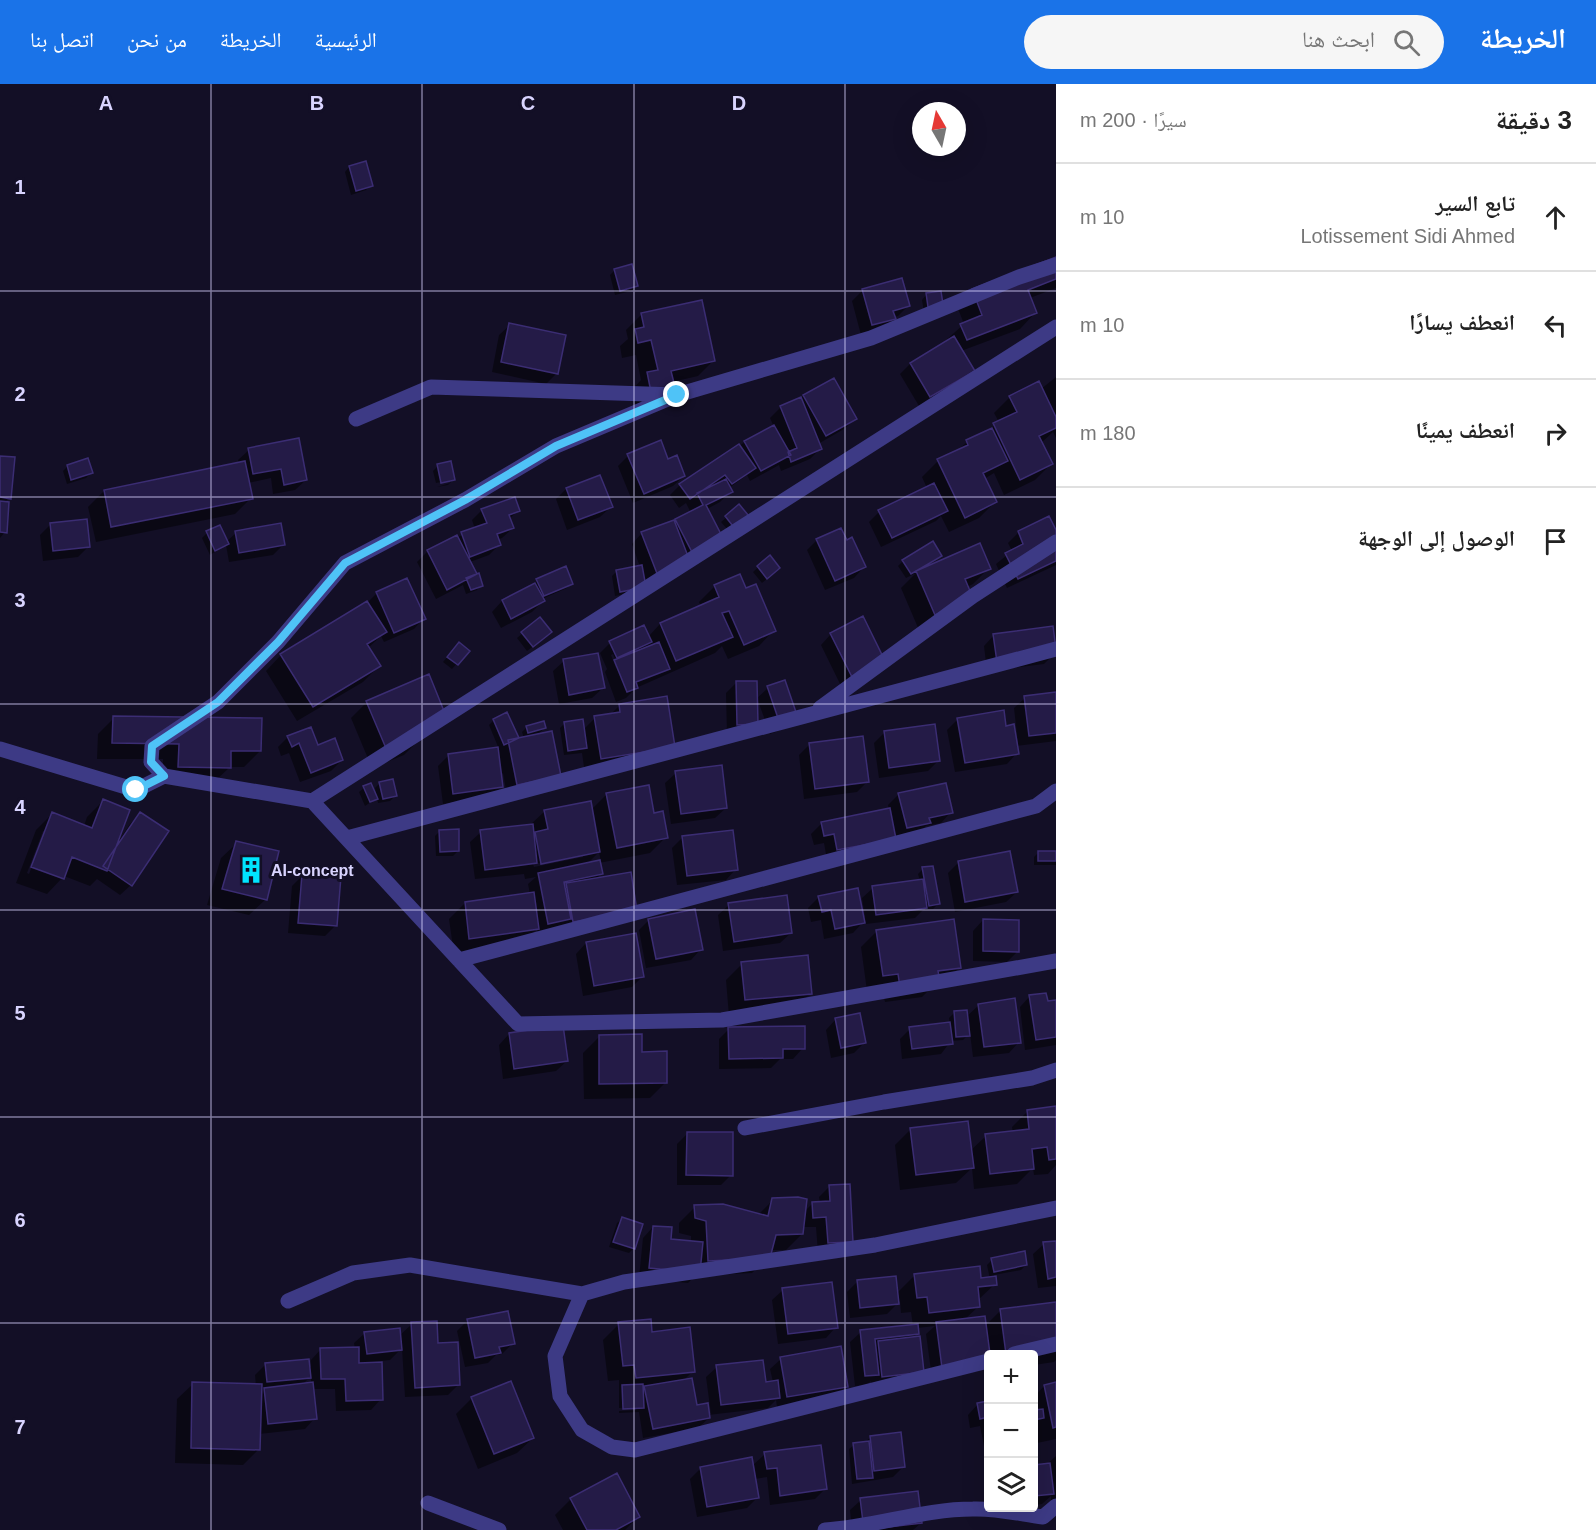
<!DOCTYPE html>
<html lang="ar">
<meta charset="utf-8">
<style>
:root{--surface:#fff;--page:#f6f6f6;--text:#222;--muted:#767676;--line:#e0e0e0;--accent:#1a73e8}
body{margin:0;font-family:Helvetica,"Noto Naskh Arabic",sans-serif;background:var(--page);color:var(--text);direction:rtl}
.controls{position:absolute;right:18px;bottom:18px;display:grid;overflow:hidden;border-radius:6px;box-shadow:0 6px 24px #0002}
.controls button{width:54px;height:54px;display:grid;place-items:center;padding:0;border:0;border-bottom:2px solid var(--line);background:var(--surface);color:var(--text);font:30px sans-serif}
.compass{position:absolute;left:912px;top:18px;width:54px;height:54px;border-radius:50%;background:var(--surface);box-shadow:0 6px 24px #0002;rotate:351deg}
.stop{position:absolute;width:18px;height:18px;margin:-14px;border:4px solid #4fc3f7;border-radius:50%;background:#fff}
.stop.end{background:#4fc3f7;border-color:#fff;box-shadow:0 2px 6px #0008}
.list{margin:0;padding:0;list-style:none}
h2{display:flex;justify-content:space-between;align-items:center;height:78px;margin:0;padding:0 24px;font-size:26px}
h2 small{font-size:20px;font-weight:400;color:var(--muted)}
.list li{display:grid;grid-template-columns:39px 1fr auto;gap:18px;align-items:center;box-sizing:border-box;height:108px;padding:0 24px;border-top:2px solid var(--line)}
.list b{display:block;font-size:22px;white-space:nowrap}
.list p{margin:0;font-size:20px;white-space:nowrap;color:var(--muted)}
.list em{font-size:20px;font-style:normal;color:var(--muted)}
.icon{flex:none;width:33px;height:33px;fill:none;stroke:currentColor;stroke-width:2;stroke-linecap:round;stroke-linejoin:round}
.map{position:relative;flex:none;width:1056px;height:1446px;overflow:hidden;direction:ltr}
header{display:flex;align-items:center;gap:36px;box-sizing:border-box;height:84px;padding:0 30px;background:var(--accent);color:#fff}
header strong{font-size:28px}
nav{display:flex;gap:33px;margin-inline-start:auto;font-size:21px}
.search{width:420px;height:54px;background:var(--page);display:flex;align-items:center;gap:15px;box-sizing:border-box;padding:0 21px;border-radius:33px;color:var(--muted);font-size:22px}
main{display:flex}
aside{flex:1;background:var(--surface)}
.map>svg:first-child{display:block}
.shadow{fill:#0007;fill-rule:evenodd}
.building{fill:#241b47;stroke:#3b2d73;stroke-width:1.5}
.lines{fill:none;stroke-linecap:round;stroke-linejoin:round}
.minor{stroke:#3d3a85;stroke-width:15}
.route{stroke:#4fc3f7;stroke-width:8}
.grid{fill:none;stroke:#d9d4ff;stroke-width:1.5;stroke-opacity:0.55}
.labels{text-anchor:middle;stroke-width:6;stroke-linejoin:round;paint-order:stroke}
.poi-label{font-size:16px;font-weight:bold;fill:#d9d4ff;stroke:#130f26;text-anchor:start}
.grid-label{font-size:20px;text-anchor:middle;font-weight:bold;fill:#d9d4ff;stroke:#130f26;stroke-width:6;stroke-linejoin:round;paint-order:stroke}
</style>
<header>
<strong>الخريطة</strong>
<div class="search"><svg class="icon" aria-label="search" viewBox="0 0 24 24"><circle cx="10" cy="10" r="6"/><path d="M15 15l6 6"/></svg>ابحث هنا</div>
<nav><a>الرئيسية</a><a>الخريطة</a><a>من نحن</a><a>اتصل بنا</a></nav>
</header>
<main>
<aside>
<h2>3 دقيقة<small>سيرًا · 200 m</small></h2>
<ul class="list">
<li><svg class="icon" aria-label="ahead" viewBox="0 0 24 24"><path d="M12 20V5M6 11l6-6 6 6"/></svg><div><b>تابع السير</b><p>Lotissement Sidi Ahmed</p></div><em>10 m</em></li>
<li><svg class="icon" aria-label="left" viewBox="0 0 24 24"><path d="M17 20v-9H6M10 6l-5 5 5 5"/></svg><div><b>انعطف يسارًا</b></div><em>10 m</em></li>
<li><svg class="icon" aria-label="right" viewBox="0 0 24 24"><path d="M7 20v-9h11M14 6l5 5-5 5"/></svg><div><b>انعطف يمينًا</b></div><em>180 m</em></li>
<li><svg class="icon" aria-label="arrive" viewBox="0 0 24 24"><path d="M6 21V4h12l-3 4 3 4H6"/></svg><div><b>الوصول إلى الوجهة</b></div></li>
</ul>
</aside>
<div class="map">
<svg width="1056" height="1446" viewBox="0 0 1056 1446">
<rect width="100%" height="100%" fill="#130f26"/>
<path class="shadow" d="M349 83 371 101 366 106 351 111 345 88Z
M1056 175V204L1030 214 1035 229 1020 245 961 267 973 287 919 322 900 290 910 280 946 259 945 257 964 240 957 222Z
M615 186 636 202 631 207 615 211 610 191Z
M863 206 908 222 898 232 894 233 883 245 861 251 852 217Z
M940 209 925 234 922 216 926 211Z
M642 230 714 276 698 292 672 298 636 323 632 306 641 296 636 271 622 274 620 262 628 255 626 246Z
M510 241 557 289 546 300 492 288 499 251Z
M1056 293V354L1053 348 1041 359 1051 380 1035 396 1004 411 994 389 984 395 995 418 979 434 949 448 941 432 936 437 881 463 869 438 879 428 927 404 922 393 938 377 957 367 967 358 986 348 999 338 994 329 1010 313 1041 305Z
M804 312 855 335 844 345 818 360 820 365 810 375 781 387 779 381 750 397 747 391 729 404 731 407 720 418 707 425 724 458 647 502 644 493H643L639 507 615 512 612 492 617 487 640 483 632 460 642 449 674 439 691 429 686 419 679 424 670 411 680 401 745 358 774 343 770 334 781 323Z
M249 366 306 396 295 406 273 410 271 394 248 399 251 414 235 430 96 458 88 423 104 407 239 380 238 376Z
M628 372 668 377 684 392 673 402 633 419 618 382Z
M0 373 9 414 4 419 5 448 0 454Z
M68 382 91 389 86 394 67 400 63 387Z
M438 382 453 396 448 401 437 403 450 399V396L436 399 433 387Z
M566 405 611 423 600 433 567 446 556 415Z
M739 423 734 453 721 438Z
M482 426H519L509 435 513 444 502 454 497 456 499 461 489 471 470 478 481 501 477 506 466 510 463 501 436 515 417 478 428 467 475 445 472 436Z
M1049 434 1056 449V481L1007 504 996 480 1012 467 1008 459 1018 449Z
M50 441 89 462 78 473 43 477 40 451Z
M207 449 226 458 236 449 283 461 273 471 229 478 226 461 210 471 202 454Z
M817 456 846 458 864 483 854 494 825 506 807 466Z
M940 472 926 482V484H989L973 500 967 503 919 546 901 504 916 489 906 494 898 482 903 477Z
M769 473 774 489 762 499 753 488Z
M406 496 424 534 414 545 384 558 381 552 368 564 379 582 363 598 297 637 266 587 281 571 368 518 376 510Z
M537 496 571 499 567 504 542 515 543 517 532 528 501 544 492 528 502 517 533 502Z
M715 502 745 506 774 546 759 562 728 575 722 562 715 569 636 604 626 614 616 618 605 588 607 585 600 569 610 559 648 553 660 540 701 523 699 518ZM613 570 618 582 616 584 611 571Z
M540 535 546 553 527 567 517 554Z
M831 550 875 591 843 606 821 561Z
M994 551 1055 569 1044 580 987 587 984 562Z
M454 565 468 567 452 585 443 578Z
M564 577 603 604 592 614 559 620 553 587Z
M784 598 786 644 770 650 757 614 768 604Z
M736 599 746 650 727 651 726 609Z
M1056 610V657L1016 662 1017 669 1007 680 955 688 947 646 958 635 1005 644 1016 660 1018 659 1014 624 1025 614Z
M367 618 420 655 404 671 372 684 351 634Z
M620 621 674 663 585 690 582 669 564 671 560 644 565 639 583 646 595 634 609 632Z
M114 634 260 667 244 683H230L213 699 163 698V675H97L98 650Z
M494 636 518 656 524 654 522 648 527 643 544 644 537 652 560 691 507 711 503 689 500 690 502 703 491 713 443 720 438 682 449 671 499 665 489 641Z
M885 648 938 677 928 687 879 694 874 659Z
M288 653 317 662 342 676 331 687 300 698 289 669 281 672 278 663Z
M809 661 868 697 857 708 804 715 799 671Z
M676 689 726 724 715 734 671 740 665 699Z
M380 699 395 712 390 717 378 719 375 704Z
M364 704 377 714 365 722 359 708Z
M607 710 653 731 666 753 650 769 599 779 601 790 595 796 630 790 563 848 538 849 537 845 521 861 454 870 449 835 465 819 530 810 528 800 536 793 525 795 524 790 475 795 470 758 481 748 530 741 545 727 591 726ZM599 768 601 778 586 781ZM583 770V773L534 783 533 780Z
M899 710 951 728 941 739 926 742 918 749 827 776 824 759 814 761 811 750 822 739 889 726 888 721Z
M103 717 118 758 130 740 140 730 131 801 120 811 97 795 90 802 64 792 47 810 16 799 36 746 52 730 84 742 87 733ZM43 747H46L29 790 27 789Z
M440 747 458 767 453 772H436L435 752Z
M683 753 736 785 726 796 677 801 672 764Z
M237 759 265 816 249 831 207 821 221 774Z
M1039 768 1056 769V781H1034V773Z
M958 779 1017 808 1006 818 955 828 948 789Z
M923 785 938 820 933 825 925 826V824L915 834 866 840 865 836 853 849 824 855 821 836 811 838 808 824 819 813 865 833 862 814 873 804 920 797 918 790Z
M303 791 336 841 325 852 288 849 292 802Z
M729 821 791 849 780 859 723 867 718 831Z
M649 836 701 865 691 876 646 884 639 846Z
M983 836 1017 868 1007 878 973 877V847Z
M877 847 959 884 943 900 934 901 922 913 885 918 882 905 867 907 861 863Z
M586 859 642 893 632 903 583 912 576 870Z
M742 880 811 909 795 925 729 932 726 896Z
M1030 912 1047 919 1056 918V961L1025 966 1020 923Z
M979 921 1019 958 1009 969 973 973 970 949 963 956 951 957 941 970 902 975 900 955 910 945 950 940 949 934 954 929 966 933Z
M836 935 864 959 854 969 831 974 826 946Z
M729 945 803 964 793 975H780L771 984 719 985V955Z
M509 950 567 977 556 987 503 995 499 961Z
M599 953 641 969 666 998 650 1014 584 1015 583 969Z
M1056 1024V1081L1048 1090 1034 1091 1033 1084 1017 1100 974 1105 972 1084 956 1099 900 1106 895 1061 911 1045 970 1067 986 1052 1013 1049 1012 1043 1028 1027Z
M688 1049 731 1091 721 1101H677V1060Z
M830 1102 852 1157 818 1169 816 1143H802V1150L786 1166H770L769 1173 752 1189 695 1192 688 1199 639 1194 643 1154 653 1143 669 1157 691 1158V1152L679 1149V1139L695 1123 758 1131 773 1116 804 1128 813 1119H820L819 1113Z
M622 1135 641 1141 633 1165 629 1169 609 1163 617 1139Z
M1056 1158V1202L1038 1204 1033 1170 1044 1160Z
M992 1176 1026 1181 1021 1186 994 1191 995 1200 978 1216 979 1222 964 1236 985 1242 1001 1226 1056 1219V1276L1054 1278 1034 1281V1270H988V1278L979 1287 932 1294 926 1250 935 1242 917 1244V1250L913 1254 923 1288 872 1303 871 1297 867 1301 855 1302 850 1258 861 1248 913 1242 911 1228 901 1229 900 1217 887 1230 850 1234 847 1208 858 1197 896 1210 914 1192 980 1196 990 1195 987 1181Z
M783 1206 836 1243 826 1254 778 1260 772 1216Z
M468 1236 513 1259 502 1270 496 1271 488 1279 465 1283 457 1247Z
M412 1240 437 1261 459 1300 448 1311 405 1313 402 1264 390 1276 381 1277V1315L371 1326 336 1327 335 1305H312L315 1334 305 1345 259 1350V1365L243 1381 175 1379 177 1315 193 1300 256 1302 255 1291 265 1281 311 1283V1276L321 1265H355L354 1259 365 1249 399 1252ZM311 1292V1300L302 1301Z
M619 1240 651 1249 693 1287 683 1297 696 1323 708 1330H711L706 1293 717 1283 764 1299 773 1298 770 1285 781 1275 846 1302 836 1313 777 1323 776 1316 768 1324 708 1331 709 1334 698 1344 643 1354 639 1328 619 1329V1327L636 1326V1323L619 1324V1296L608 1297 603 1256Z
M1056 1300V1355L1037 1359 1034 1343V1313L1044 1302Z
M472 1314 533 1354 517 1369 478 1385 456 1330Z
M988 1318V1361L984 1362 980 1342 970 1344 968 1331 978 1320Z
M871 1353 904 1382 893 1393 852 1400 849 1365 854 1361 864 1359Z
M765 1370 826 1404 815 1415 770 1421 767 1393 755 1395 758 1413 747 1424 697 1433 690 1395 701 1384 752 1382Z
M1056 1372V1417H1051V1412L1042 1420 1034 1421V1383L1046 1381Z
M571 1415 638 1433 625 1446H563L555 1431Z
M861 1416 921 1439 913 1446H852L850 1426Z"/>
<path class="building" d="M366 77 373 102 356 107 349 82Z
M1056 173V195L1028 206 1037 229 967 256 960 240 982 231 972 205Z
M632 180 638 202 620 207 614 185Z
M902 194 910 222 893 227 896 235 872 241 862 205Z
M941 207 944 227 929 230 926 209Z
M702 216 715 277 671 287 675 303 651 308 647 288 658 286 651 256 638 259 635 245 644 243 641 229Z
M509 239 566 251 558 290 501 278Z
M954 252 975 287 930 313 910 279Z
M834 294 857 335 826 352 803 311Z
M1039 297 1056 333V344L1039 352 1053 380 1020 396 993 339 1017 328 1009 312Z
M801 313 822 365 791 378 788 368 797 364 780 322Z
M774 341 791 371 761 387 744 357Z
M992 344 1008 377 983 389 997 418 965 434 937 375 968 361 966 356Z
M299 354 307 396 284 401 281 385 253 390 248 364Z
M661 356 668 375 677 371 685 392 644 410 627 370Z
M739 360 756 384 732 400 725 391 690 415 679 400Z
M0 372 15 373 11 415 0 413Z
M88 374 93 389 71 396 67 381Z
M245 377 253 415 111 443 104 406Z
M451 377 455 396 441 399 437 380Z
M600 391 613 423 578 436 566 404Z
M726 395 733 408 706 421 725 458 695 474 675 435 703 421 697 409Z
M934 399 948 427 892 454 878 426Z
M515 413 520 427 509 431 514 444 497 450 501 461 470 473 461 448 487 439 481 425Z
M0 417 9 418 7 449 0 448Z
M739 420 753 437 739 450 725 432Z
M1049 432 1056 446V477L1018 495 1005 469 1023 460 1018 447Z
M87 435 90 463 53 467 50 439Z
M674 436 691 480 658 492 641 448Z
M281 439 285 461 239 469 235 447Z
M220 441 229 460 215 467 206 447Z
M841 444 847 456 852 453 866 483 835 497 816 455Z
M457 451 477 490 447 506 427 466Z
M933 457 942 472 911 490 902 476Z
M980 459 991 485 965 495 973 514 935 531 916 487Z
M770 471 780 484 767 495 757 482Z
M642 481 646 503 620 508 616 486Z
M566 482 573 500 544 512 536 495Z
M479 489 483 502 471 506 466 494Z
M740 490 746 504 756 500 776 547 744 561 729 527 722 529 733 553 676 577 660 539 719 513 714 501Z
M407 494 426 535 394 549 376 508Z
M535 499 545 517 511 535 502 516Z
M367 517 387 548 367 560 381 582 313 623 280 570Z
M863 532 887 581 854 597 830 549Z
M540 533 552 548 533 563 521 548Z
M644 541 652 558 617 574 609 557Z
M1053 542 1056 565 997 578 993 550Z
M459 558 470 567 458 581 447 573Z
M659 558 670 585 636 598 638 604 627 608 614 576Z
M598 569 605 604 569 611 563 575Z
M429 590 446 632 388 669 366 617Z
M785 596 798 634 780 640 767 602Z
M736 597H757L758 640 737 641Z
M1056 608V649L1029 652 1024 612Z
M667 612 675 663 601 675 594 632 620 628 619 620Z
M1004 626 1006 642 1014 640 1019 670 965 679 957 634Z
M507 628 519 654 504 661 493 635Z
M113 632 262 634 261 667H231V684L178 683 179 660 112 659Z
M583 635 587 664 568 667 564 638Z
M544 637 546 644 528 649 526 642Z
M935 640 940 677 889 684 884 647Z
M311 643 318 661 335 654 343 676 311 689 299 659 292 663 287 652Z
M552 647 561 692 517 701 508 656Z
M863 652 869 698 815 705 809 659Z
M498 663 503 703 453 710 448 670Z
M722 681 727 724 681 730 675 687Z
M393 695 397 712 383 715 379 698Z
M371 699 378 715 370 718 363 702Z
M946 699 953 729 929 734 931 739 907 744 898 709Z
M649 701 654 729 663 727 668 754 617 764 606 709Z
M103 715 130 726 107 787 72 773 64 795 31 783 52 728 92 744Z
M591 717 600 768 541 780 535 748 548 745 544 726Z
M890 724 896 755 837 766 834 750 824 752 821 738Z
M140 728 169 747 132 802 103 782Z
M533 740 537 779 485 786 480 746Z
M459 745V767L440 768 439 746Z
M733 746 738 786 687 792 682 752Z
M236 757 279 767 267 816 222 805Z
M1010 767 1018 808 965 818 958 777Z
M1038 767H1056V777H1038Z
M600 776 603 790 564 798 571 835 548 840 538 789Z
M933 782 940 820 929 822 922 783Z
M631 788 637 827 573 838 566 799Z
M302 790 341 792 337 842 298 839Z
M923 795 927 824 876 831 872 802Z
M858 804 865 839 835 845 831 826 822 828 818 812Z
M534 808 539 845 469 855 465 818Z
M787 811 792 849 734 858 728 819Z
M695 825 703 866 656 875 648 835Z
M954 835 961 884 938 887 940 898 900 903 898 890 883 892 876 846Z
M983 835 1019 836V868L983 867Z
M636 849 644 893 594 902 586 858Z
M808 871 812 910 745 916 741 878Z
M1046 909 1048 917 1056 916V953L1036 956 1029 911Z
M1015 914 1021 959 984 963 978 920Z
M967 926 970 952 956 953 954 927Z
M860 929 866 959 841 964 835 934Z
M950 938 953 960 912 965 909 943Z
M563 941 568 977 514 985 509 949Z
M805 942V965H783V974L729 975 728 943Z
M642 950V968L667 967V999L599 1000V951Z
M1056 1022V1075L1049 1076 1047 1063 1032 1065 1034 1085 990 1090 985 1050 1029 1045 1027 1026Z
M968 1037 974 1084 916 1091 910 1044Z
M687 1048H733V1092L686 1091Z
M850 1100 853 1158 828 1159 826 1133 813 1134 812 1118 830 1117 829 1101Z
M798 1113 807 1115 803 1150 776 1151 770 1174 708 1177 706 1137 695 1134 694 1121 723 1120 768 1132 772 1114Z
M622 1133 643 1140 635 1165 613 1158Z
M653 1142 672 1143 671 1155 703 1158 700 1189 649 1184Z
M1056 1157V1193L1048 1195 1043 1158Z
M1025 1167 1027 1181 994 1188 991 1174Z
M980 1182 981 1194 996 1192 997 1201 978 1203 980 1223 929 1229 927 1213 917 1214 914 1190Z
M896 1192 899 1220 860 1224 857 1196Z
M832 1198 838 1244 788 1250 782 1204Z
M1056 1218V1265L1025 1270H1006L1000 1225Z
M508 1227 515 1260 499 1263 501 1269 475 1274 467 1235Z
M985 1232 990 1270 942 1284 936 1238Z
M651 1235 652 1248 690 1243 695 1288 636 1294 634 1281 623 1282 618 1238Z
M437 1237 438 1259 458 1258 460 1301 415 1304 411 1238Z
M918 1240 919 1250 875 1255 879 1291 865 1292 860 1246Z
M400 1244 402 1266 367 1270 364 1248Z
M920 1252 924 1288 882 1293 878 1257Z
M841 1262 848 1303 787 1313 780 1273Z
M359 1263V1279L382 1278 383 1316 346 1317 345 1295H321L320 1264Z
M309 1275 311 1294 267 1298 265 1279Z
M763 1276 766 1298 778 1296 780 1314 721 1321 716 1281Z
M692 1294 697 1321 708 1319 710 1334 653 1345 644 1302Z
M511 1297 534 1354 494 1370 471 1313Z
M192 1298 262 1300 260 1366 191 1364Z
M313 1298 317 1335 268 1340 264 1304Z
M1056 1298V1343L1053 1344 1044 1301Z
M643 1300 644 1324 623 1325 622 1301Z
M988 1317V1333L980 1335 977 1319Z
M1043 1325 1044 1334 1034 1336V1326Z
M901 1348 905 1383 874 1387 870 1352Z
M869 1357 873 1394 857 1395 853 1359Z
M821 1361 827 1405 780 1412 777 1384 767 1385 764 1368Z
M752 1373 759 1414 707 1423 700 1383Z
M1050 1379 1054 1410 1034 1412V1381Z
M617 1389 640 1433 616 1446H587L570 1414Z
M918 1407 922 1439 864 1446 860 1414Z"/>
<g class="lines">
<path class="minor" d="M677 311 871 254 1019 193 1056 181
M356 335 431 303 677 311 556 362 465 416 345 479 278 558 218 618 152 662 151 678 164 692 312 717 518 940 722 936 1056 877
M820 624 973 512 1056 458
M0 665 136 706 164 692
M312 717 1056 243
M347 754 1056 565
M459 876 1036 722 1056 707
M745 1044 884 1018 1032 994 1056 986
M288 1217 353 1189 410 1181 582 1210
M1014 1270 1056 1260
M988 1277 635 1366 612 1363 582 1346 560 1312 555 1272 582 1210 624 1198 875 1161 1056 1124
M428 1419 499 1446
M825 1446C875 1443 923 1425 973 1425 996 1424 1020 1430 1043 1433L1056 1422"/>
</g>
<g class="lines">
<path class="route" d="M136 706 164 692 151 678 152 662 218 618 278 558 345 479 465 416 556 362 677 311"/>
</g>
<path class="grid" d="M211 0V1446M422 0V1446M634 0V1446M845 0V1446M0 207H1056M0 413H1056M0 620H1056M0 826H1056M0 1033H1056M0 1239H1056"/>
<defs>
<symbol id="building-bare" viewBox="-9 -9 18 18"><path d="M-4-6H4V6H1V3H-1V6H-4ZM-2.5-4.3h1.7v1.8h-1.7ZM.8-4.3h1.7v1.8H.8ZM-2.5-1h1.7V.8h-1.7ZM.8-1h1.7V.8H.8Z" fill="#00e5ff" stroke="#130f26" stroke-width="2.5" paint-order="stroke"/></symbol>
</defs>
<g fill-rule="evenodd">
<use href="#building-bare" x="232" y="767" width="38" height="38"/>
</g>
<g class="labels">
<g class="poi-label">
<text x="271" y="792">AI-concept</text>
</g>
</g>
<g class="grid-label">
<text x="106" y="26">A</text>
<text x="317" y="26">B</text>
<text x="528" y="26">C</text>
<text x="739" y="26">D</text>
<text x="20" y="110">1</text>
<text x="20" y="317">2</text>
<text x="20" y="523">3</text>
<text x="20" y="730">4</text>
<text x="20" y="936">5</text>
<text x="20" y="1143">6</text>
<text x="20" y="1350">7</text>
</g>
</svg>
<div class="controls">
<button>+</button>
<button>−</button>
<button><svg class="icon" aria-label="layers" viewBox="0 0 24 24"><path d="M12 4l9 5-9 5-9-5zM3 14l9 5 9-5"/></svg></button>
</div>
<svg class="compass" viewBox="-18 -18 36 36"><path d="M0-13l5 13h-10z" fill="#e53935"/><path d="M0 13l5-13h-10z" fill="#767676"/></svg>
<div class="stop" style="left:136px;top:706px"></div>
<div class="stop end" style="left:677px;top:311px"></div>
</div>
</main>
